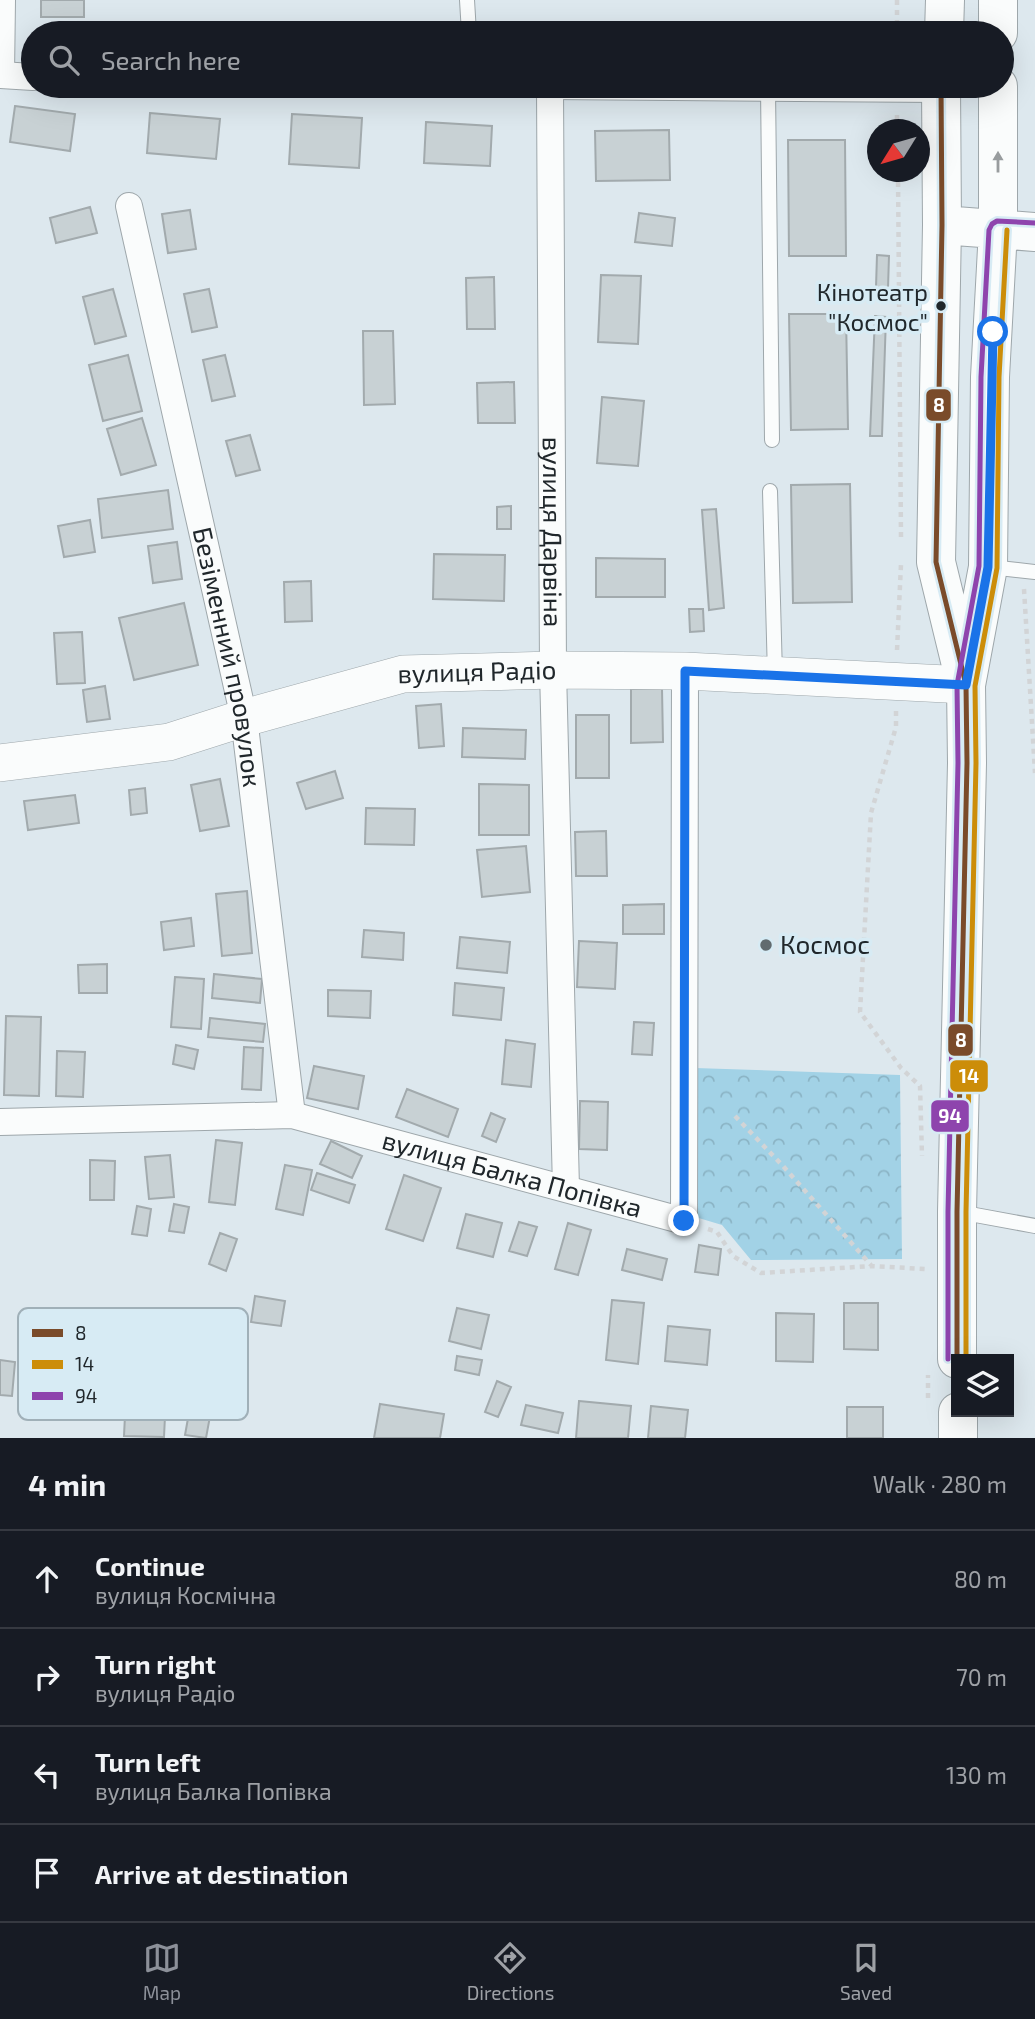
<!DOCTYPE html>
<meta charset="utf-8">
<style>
:root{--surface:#171b24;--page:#242831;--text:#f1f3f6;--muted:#9ea1a6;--line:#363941;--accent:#8c9099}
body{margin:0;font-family:"Exo 2",sans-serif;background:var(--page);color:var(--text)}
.controls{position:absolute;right:21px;bottom:21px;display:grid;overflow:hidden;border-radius:0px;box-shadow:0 7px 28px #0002}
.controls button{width:63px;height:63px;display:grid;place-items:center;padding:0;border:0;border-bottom:2px solid var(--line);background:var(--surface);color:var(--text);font:35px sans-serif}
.compass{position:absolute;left:867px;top:119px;width:63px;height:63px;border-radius:50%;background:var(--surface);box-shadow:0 7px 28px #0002;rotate:233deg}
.stop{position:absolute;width:21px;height:21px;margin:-16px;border:5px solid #1a73e8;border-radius:50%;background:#fff}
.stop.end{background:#1a73e8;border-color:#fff;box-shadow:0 2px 7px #0008}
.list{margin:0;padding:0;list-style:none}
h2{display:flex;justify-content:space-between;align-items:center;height:91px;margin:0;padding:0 28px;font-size:30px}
h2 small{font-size:23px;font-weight:400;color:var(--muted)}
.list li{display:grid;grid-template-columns:46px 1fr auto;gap:21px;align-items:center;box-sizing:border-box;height:98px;padding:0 28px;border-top:2px solid var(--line)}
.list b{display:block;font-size:26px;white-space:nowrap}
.list p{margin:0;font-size:23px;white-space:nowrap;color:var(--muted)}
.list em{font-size:23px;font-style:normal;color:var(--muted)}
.icon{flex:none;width:38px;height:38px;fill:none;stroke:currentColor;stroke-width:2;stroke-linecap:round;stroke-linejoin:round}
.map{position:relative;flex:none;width:1035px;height:1438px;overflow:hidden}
.search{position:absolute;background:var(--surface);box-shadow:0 7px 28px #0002;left:21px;right:21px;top:21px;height:77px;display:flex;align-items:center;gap:18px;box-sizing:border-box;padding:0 24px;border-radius:38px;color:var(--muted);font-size:26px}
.sheet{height:483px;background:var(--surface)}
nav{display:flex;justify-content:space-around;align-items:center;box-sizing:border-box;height:98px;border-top:2px solid var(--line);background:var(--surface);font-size:19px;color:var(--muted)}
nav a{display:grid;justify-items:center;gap:4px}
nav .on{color:var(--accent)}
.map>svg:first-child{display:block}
.park{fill:url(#park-crowns)}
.building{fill:#c8d1d4;stroke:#a2aaad;stroke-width:2}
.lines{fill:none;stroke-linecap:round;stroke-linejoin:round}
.lane-casing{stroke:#9ea7ab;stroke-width:16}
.street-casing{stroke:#9ea7ab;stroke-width:28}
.secondary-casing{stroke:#9ea7ab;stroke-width:38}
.primary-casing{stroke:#9ea7ab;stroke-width:40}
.path{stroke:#d2d4d6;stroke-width:4.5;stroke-dasharray:5 5;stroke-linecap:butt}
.lane{stroke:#fafcfc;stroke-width:14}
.street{stroke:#fafcfc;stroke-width:26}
.secondary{stroke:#fafcfc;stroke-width:37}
.primary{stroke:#fafcfc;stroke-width:38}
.bus-1-casing{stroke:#d7ebf4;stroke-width:10}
.bus-2-casing{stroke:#d7ebf4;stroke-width:10}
.bus-3-casing{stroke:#d7ebf4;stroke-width:10}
.bus-1{stroke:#7a4b2a;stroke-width:5}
.bus-2{stroke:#cc8d09;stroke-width:5}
.bus-3{stroke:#8e44ad;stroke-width:5}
.oneway{fill:#989c9e}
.route{stroke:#1a73e8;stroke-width:9}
.bus-dot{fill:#20272b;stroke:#d7ebf4;stroke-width:2.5}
.poi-dot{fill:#626b6f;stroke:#d7ebf4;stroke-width:2.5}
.labels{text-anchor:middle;stroke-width:7;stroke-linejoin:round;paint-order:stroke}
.bus-label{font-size:24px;fill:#20272b;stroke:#d7ebf4;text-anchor:end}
.street-label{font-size:26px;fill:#20272b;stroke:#d7ebf4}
.poi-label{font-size:26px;fill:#20272b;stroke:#d7ebf4;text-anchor:start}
.key{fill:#d7ebf4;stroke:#a0b0b8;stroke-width:2}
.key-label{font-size:19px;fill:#20272b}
.line-badge{stroke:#d7ebf4;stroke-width:2.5}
.badge-label{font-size:19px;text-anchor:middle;font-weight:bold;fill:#fff}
</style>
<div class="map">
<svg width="1035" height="1438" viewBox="0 0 1035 1438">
<defs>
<pattern id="park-crowns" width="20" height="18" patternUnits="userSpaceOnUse" patternTransform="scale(1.75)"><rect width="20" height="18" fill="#a2d2e6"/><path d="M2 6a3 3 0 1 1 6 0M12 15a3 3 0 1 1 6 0" fill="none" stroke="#8bb4c5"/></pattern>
</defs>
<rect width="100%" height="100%" fill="#dde8ee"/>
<path class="park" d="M695 1068 900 1075 902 1259 751 1260 722 1225 692 1216Z"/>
<path class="building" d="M41 0H84V17H41Z
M15 106 75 114 70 151 10 142Z
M150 113 220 119 216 159 147 153Z
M292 114 362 118 359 168 289 164Z
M426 122 492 126 490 166 424 163Z
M669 130 670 180 596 181 595 131Z
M788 140H845L846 256H789Z
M90 207 97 233 56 243 50 218Z
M190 210 196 249 168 253 162 214Z
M639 213 675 218 672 246 635 242Z
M877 255 889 256 888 288 876 287Z
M601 275 641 276 638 344 598 342Z
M494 277 495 329H467L466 278Z
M113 289 126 336 95 344 83 297Z
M209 289 217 327 192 332 184 294Z
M789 314H846L848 429 791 430Z
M875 316 886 317 882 436H870Z
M363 331H393L395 404 364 405Z
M128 355 142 411 103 421 89 365Z
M225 355 235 396 212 401 203 360Z
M514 382 515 423H478L477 383Z
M602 397 644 401 638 466 597 463Z
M142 418 156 465 121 475 107 429Z
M250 435 260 470 236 476 226 441Z
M850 484 852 602 793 603 791 485Z
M168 490 173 529 102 538 98 499Z
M511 506V529H497V507Z
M716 509 724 608 709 610 702 510Z
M90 520 95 552 64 557 58 526Z
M177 542 182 579 153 583 148 546Z
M434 554 505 555 504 601 433 599Z
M596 558 665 559V597H596Z
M311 581 312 621 285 622 284 582Z
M184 603 198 665 134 680 119 618Z
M689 609H703L704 631 690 632Z
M82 632 85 683 57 684 54 633Z
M105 686 110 719 87 722 83 690Z
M631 689H662L663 742 631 743Z
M441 704 444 746 419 748 416 706Z
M576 715H609V778H576Z
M463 728 526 730 525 759 462 757Z
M335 771 343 798 306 809 297 783Z
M220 779 229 826 200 831 191 785Z
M479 784 529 785V835H479Z
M145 788 147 813 131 815 129 790Z
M75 795 79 823 28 830 24 801Z
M366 808 415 809 414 845 365 844Z
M606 831 607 876H576L575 832Z
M526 846 530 892 482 897 477 850Z
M247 891 252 953 222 956 216 894Z
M664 904V934H623V905Z
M191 918 194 946 164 950 161 922Z
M364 930 404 933 403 960 362 957Z
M460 937 510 942 507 973 457 968Z
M579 941 617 943 615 989 577 987Z
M107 964V993H79L78 965Z
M214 974 262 979 260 1003 212 998Z
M175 977 204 979 201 1029 171 1027Z
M455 983 504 988 501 1020 453 1015Z
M328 990 371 991 370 1018 328 1016Z
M6 1016 41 1017 39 1096 4 1095Z
M210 1018 265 1024 263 1042 208 1037Z
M634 1022 654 1023 652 1055 632 1054Z
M506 1040 535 1044 531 1087 502 1084Z
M176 1045 198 1050 194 1069 173 1064Z
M244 1047 263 1048 261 1090 242 1089Z
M57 1051 85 1052 83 1097 56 1096Z
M314 1066 364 1076 358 1109 307 1098Z
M407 1089 458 1109 448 1137 396 1117Z
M580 1101 608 1102 607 1150 579 1149Z
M491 1113 505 1119 496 1142 482 1136Z
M216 1140 242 1143 235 1205 209 1202Z
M331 1141 362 1156 352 1178 320 1164Z
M170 1155 174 1197 149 1199 145 1157Z
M90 1160 115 1161 114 1200H90Z
M285 1165 312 1170 303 1215 276 1209Z
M317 1173 355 1185 349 1203 311 1190Z
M404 1175 441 1188 423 1241 386 1229Z
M174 1204 189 1207 184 1233 169 1231Z
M137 1206 151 1209 147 1236 132 1234Z
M466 1214 502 1223 493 1257 457 1248Z
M519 1222 537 1227 527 1256 509 1251Z
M568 1223 591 1230 578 1275 555 1269Z
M220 1233 237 1239 226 1271 209 1264Z
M699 1245 721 1249 718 1275 695 1272Z
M627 1249 667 1259 662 1280 622 1270Z
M255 1296 285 1301 281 1326 251 1322Z
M612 1300 644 1303 638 1364 606 1360Z
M844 1303H878V1350L844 1349Z
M457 1308 489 1315 481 1349 449 1341Z
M776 1313 814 1314 813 1362 776 1361Z
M668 1326 710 1330 707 1365 665 1361Z
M457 1356 482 1360 479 1375 455 1370Z
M0 1360 15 1362 12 1396 0 1395Z
M127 1374 167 1375 164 1437 124 1436Z
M497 1381 511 1387 498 1417 485 1412Z
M192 1396 213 1400 206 1438 185 1435Z
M579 1401 631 1406 628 1438H576Z
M380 1404 444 1414 440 1438H374Z
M526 1405 563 1413 558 1433 521 1425Z
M651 1406 688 1410 685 1438H648Z
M847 1407H883V1438H847Z"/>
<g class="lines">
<defs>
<path id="lane" d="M467 0 469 33
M768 88 772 440
M770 491 775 675
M990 567 1035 572
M959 1212 1035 1226"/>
<g id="street">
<path d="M0 75 33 77"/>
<path d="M1 75 2 0"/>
<path d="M549 86 941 89"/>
<path id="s1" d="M550 86 553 670 566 1188"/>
<path id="s2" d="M129 206 244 718 292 1115"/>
<path id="s3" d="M0 1122 292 1115 684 1221 685 671"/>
</g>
<g id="secondary">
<path id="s4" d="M0 763 169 742 244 718 403 674 553 670 685 671 966 685"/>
</g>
<path id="primary" d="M944 33 945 0
M998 33V0
M941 86 942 225 936 562 963 673
M942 225 1035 232
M957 1359V1212L967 763 966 685 988 567 990 377 998 230V86
M958 1412V1438"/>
</defs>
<use href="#lane" class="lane-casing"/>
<use href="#street" class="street-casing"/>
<use href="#secondary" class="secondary-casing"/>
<use href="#primary" class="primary-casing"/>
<path class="path" d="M897 0V33
M897 115V130
M898 172 901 538
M1024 589 1035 773
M897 650 901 564
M896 711V727L871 813 860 1012 901 1068 920 1086 922 1156
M735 1116 783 1166 871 1265
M708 1229 717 1232 733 1256 761 1273 872 1266 925 1269
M928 1398V1375"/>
<use href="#lane" class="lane"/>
<use href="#street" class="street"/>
<use href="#secondary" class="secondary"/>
<use href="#primary" class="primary"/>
<defs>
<path id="bus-1" d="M941 86 942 225 936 562 966 685 967 763 957 1212V1359"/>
<path id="bus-2" d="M966 1359V1212L976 763 975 686 997 568 999 377 1007 230"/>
<path id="bus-3" d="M948 1359V1212L958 763 957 685 979 566 981 377 989 230 992 224 997 221 1035 223"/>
</defs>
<use href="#bus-1" class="bus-1-casing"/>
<use href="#bus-2" class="bus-2-casing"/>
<use href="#bus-3" class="bus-3-casing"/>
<use href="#bus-1" class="bus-1"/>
<use href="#bus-2" class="bus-2"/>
<use href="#bus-3" class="bus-3"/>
</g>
<defs><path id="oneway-solid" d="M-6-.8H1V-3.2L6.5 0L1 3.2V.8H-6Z" transform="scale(1.75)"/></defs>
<use class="oneway" href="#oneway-solid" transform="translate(998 162) rotate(-90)"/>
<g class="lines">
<path class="route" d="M684 1221 685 671 966 685 988 567 993 332"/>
</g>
<circle class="bus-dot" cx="941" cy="306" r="6"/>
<circle class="poi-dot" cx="766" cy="945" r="7"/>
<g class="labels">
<g class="bus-label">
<text x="928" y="301">Кінотеатр<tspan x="928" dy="30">"Космос"</tspan></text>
</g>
<g class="street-label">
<text dy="9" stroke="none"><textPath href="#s1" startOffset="446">вулиця Дарвіна</textPath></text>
<text dy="9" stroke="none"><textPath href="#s2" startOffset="462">Безіменний провулок</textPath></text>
<text dy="9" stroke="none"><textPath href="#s4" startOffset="488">вулиця Радіо</textPath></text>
<text dy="9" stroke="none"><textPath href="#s3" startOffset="520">вулиця Балка Попівка</textPath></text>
</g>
<g class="poi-label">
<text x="780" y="954">Космос</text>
</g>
</g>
<rect x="18" y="1308" width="230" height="112" rx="10" class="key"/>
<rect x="32" y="1329" width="31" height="8" fill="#7a4b2a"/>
<rect x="32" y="1360" width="31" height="9" fill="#cc8d09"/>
<rect x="32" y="1392" width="31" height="8" fill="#8e44ad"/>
<g class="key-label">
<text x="75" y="1340">8</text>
<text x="75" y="1371">14</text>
<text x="75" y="1403">94</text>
</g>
<g class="line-badge">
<rect x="925" y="388" width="27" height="34" rx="7" fill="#7a4b2a"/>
<rect x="947" y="1023" width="27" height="34" rx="7" fill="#7a4b2a"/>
<rect x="949" y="1059" width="40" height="34" rx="7" fill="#cc8d09"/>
<rect x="930" y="1099" width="40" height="34" rx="7" fill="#8e44ad"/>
</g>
<g class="badge-label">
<text x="939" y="412">8</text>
<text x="961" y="1047">8</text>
<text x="969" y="1083">14</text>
<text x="950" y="1123">94</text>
</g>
</svg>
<div class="controls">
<button><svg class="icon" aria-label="layers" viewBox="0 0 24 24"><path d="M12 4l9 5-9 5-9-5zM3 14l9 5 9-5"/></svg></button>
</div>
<svg class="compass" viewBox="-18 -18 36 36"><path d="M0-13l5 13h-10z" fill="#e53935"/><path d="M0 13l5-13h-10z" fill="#9ea1a6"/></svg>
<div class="stop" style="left:993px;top:332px"></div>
<div class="stop end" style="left:684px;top:1221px"></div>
<div class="search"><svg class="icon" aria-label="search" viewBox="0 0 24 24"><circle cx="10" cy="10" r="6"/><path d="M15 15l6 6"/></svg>Search here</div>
</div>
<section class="sheet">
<h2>4 min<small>Walk · 280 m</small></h2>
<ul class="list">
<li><svg class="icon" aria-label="ahead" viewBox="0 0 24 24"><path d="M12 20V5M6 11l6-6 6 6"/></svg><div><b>Continue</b><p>вулиця Космічна</p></div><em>80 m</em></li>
<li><svg class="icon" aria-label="right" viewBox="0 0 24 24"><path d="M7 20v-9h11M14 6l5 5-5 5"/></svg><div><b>Turn right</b><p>вулиця Радіо</p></div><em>70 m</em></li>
<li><svg class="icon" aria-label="left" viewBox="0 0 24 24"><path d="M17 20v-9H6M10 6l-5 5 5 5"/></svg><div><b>Turn left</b><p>вулиця Балка Попівка</p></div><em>130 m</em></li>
<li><svg class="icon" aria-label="arrive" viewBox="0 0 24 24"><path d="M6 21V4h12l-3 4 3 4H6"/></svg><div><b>Arrive at destination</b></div></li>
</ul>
</section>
<nav>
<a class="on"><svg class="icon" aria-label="map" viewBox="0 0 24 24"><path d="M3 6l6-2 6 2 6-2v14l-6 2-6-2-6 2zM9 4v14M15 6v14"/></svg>Map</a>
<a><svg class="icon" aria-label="directions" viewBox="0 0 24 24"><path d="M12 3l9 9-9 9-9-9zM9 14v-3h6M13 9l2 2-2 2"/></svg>Directions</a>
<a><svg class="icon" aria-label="saved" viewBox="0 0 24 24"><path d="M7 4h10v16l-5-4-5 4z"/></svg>Saved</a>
</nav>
